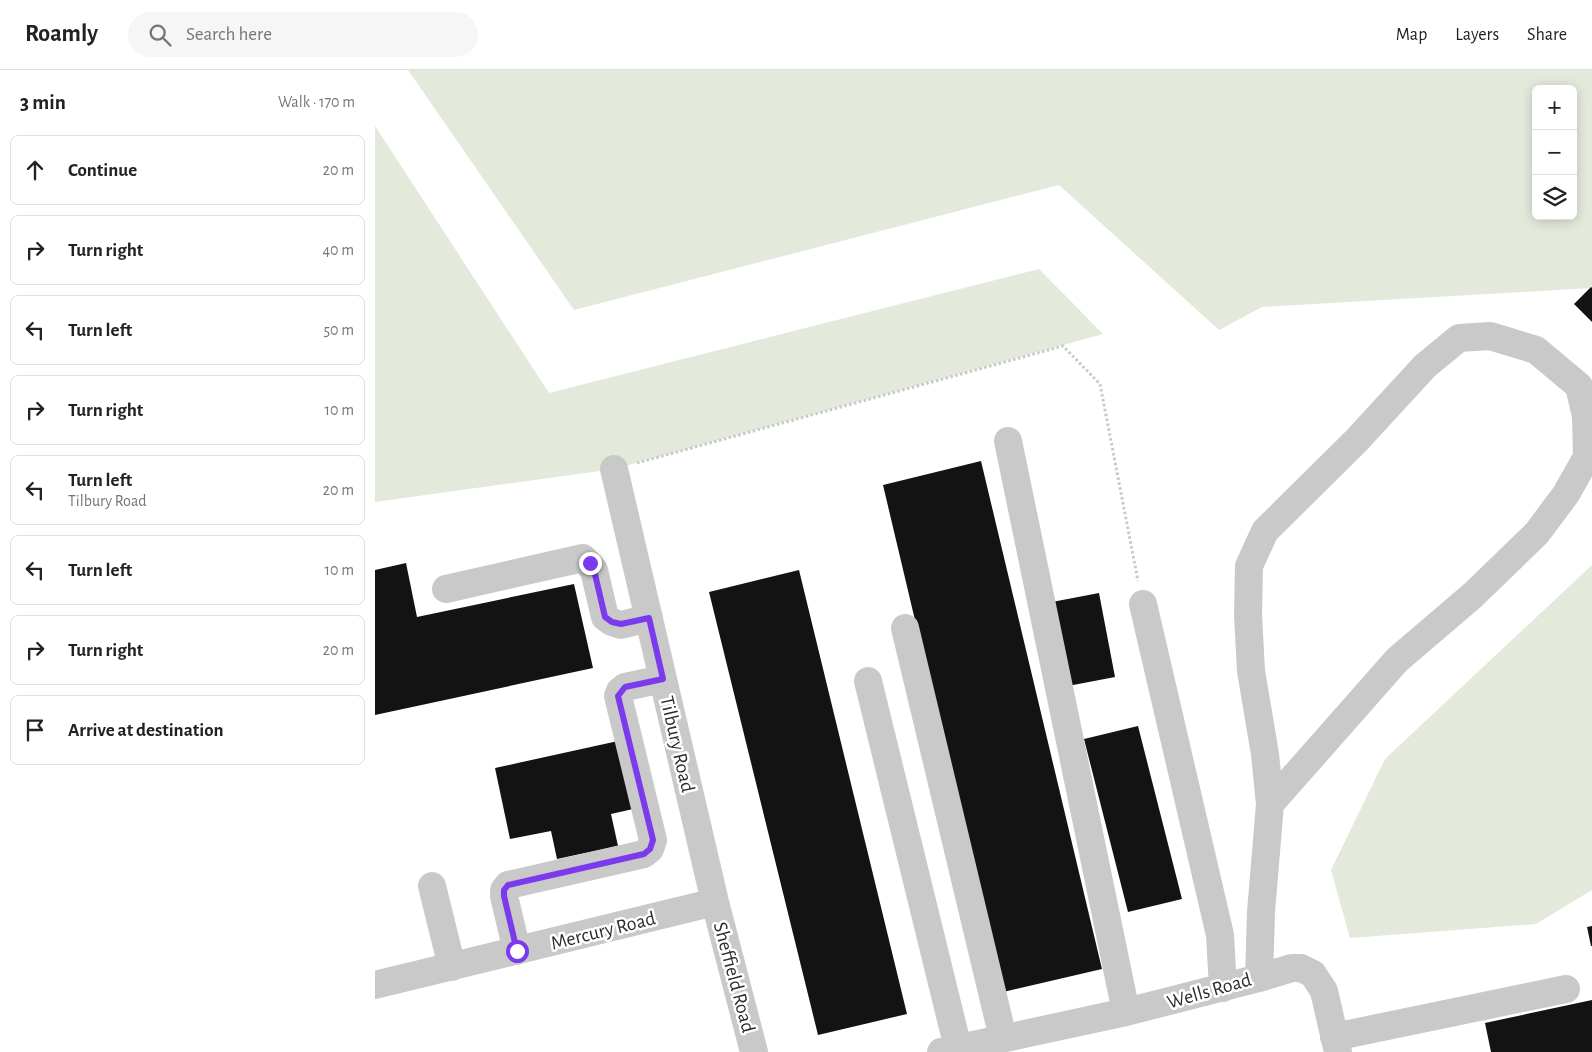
<!DOCTYPE html>
<meta charset="utf-8">
<style>
:root{--surface:#fff;--page:#f6f6f6;--text:#222;--muted:#767676;--line:#e0e0e0}
body{margin:0;font-family:"Alegreya Sans",sans-serif;background:var(--page);color:var(--text)}
.controls{position:absolute;right:15px;top:15px;display:grid;overflow:hidden;border-radius:8px;box-shadow:0 2px 12px #0003}
.controls button{width:45px;height:45px;display:grid;place-items:center;padding:0;border:0;border-bottom:1px solid var(--line);background:var(--surface);color:var(--text);font:25px sans-serif}
.stop{position:absolute;width:15px;height:15px;margin:-11px;border:4px solid #7c3aed;border-radius:50%;background:#fff}
.stop.end{background:#7c3aed;border-color:#fff;box-shadow:0 1px 5px #0008}
.list{margin:0;padding:0;list-style:none}
h2{display:flex;justify-content:space-between;align-items:center;height:65px;margin:0;padding:0 20px;font-size:21px}
h2 small{font-size:16px;font-weight:400;color:var(--muted)}
.list li{display:grid;grid-template-columns:32px 1fr auto;gap:15px;align-items:center;box-sizing:border-box;height:70px;margin:0 10px 10px;padding:0 10px;border:1px solid var(--line);border-radius:8px}
.list b{display:block;font-size:19px;white-space:nowrap}
.list p{margin:0;font-size:16px;white-space:nowrap;color:var(--muted)}
.list em{font-size:16px;font-style:normal;color:var(--muted)}
.icon{flex:none;width:28px;height:28px;fill:none;stroke:currentColor;stroke-width:2;stroke-linecap:round;stroke-linejoin:round}
.map{position:relative;flex:none;width:1217px;height:982px;overflow:hidden}
header{display:flex;align-items:center;gap:30px;box-sizing:border-box;height:70px;padding:0 25px;background:var(--surface);border-bottom:1px solid var(--line)}
header strong{font-size:24px}
nav{display:flex;gap:28px;margin-inline-start:auto;font-size:18px}
.search{width:350px;height:45px;background:var(--page);display:flex;align-items:center;gap:12px;box-sizing:border-box;padding:0 18px;border-radius:28px;color:var(--muted);font-size:19px}
main{display:flex}
aside{flex:1;background:var(--surface)}
.map>svg:first-child{display:block}
.green{fill:#e3e9db;fill-rule:evenodd}
.building{fill:#131313}
.lines{fill:none;stroke-linecap:round;stroke-linejoin:round}
.path{stroke:#c9c9c9;stroke-width:3;stroke-dasharray:2.5 2.5;stroke-linecap:butt}
.minor{stroke:#c9c9c9;stroke-width:28}
.route{stroke:#7c3aed;stroke-width:6}
.labels{text-anchor:middle;stroke-width:5;stroke-linejoin:round;paint-order:stroke}
.street-label{font-size:20px;fill:#2c2c2c;stroke:#fff}
</style>
<header>
<strong>Roamly</strong>
<div class="search"><svg class="icon" aria-label="search" viewBox="0 0 24 24"><circle cx="10" cy="10" r="6"/><path d="M15 15l6 6"/></svg>Search here</div>
<nav><a>Map</a><a>Layers</a><a>Share</a></nav>
</header>
<main>
<aside>
<h2>3 min<small>Walk · 170 m</small></h2>
<ul class="list">
<li><svg class="icon" aria-label="ahead" viewBox="0 0 24 24"><path d="M12 20V5M6 11l6-6 6 6"/></svg><div><b>Continue</b></div><em>20 m</em></li>
<li><svg class="icon" aria-label="right" viewBox="0 0 24 24"><path d="M7 20v-9h11M14 6l5 5-5 5"/></svg><div><b>Turn right</b></div><em>40 m</em></li>
<li><svg class="icon" aria-label="left" viewBox="0 0 24 24"><path d="M17 20v-9H6M10 6l-5 5 5 5"/></svg><div><b>Turn left</b></div><em>50 m</em></li>
<li><svg class="icon" aria-label="right" viewBox="0 0 24 24"><path d="M7 20v-9h11M14 6l5 5-5 5"/></svg><div><b>Turn right</b></div><em>10 m</em></li>
<li><svg class="icon" aria-label="left" viewBox="0 0 24 24"><path d="M17 20v-9H6M10 6l-5 5 5 5"/></svg><div><b>Turn left</b><p>Tilbury Road</p></div><em>20 m</em></li>
<li><svg class="icon" aria-label="left" viewBox="0 0 24 24"><path d="M17 20v-9H6M10 6l-5 5 5 5"/></svg><div><b>Turn left</b></div><em>10 m</em></li>
<li><svg class="icon" aria-label="right" viewBox="0 0 24 24"><path d="M7 20v-9h11M14 6l5 5-5 5"/></svg><div><b>Turn right</b></div><em>20 m</em></li>
<li><svg class="icon" aria-label="arrive" viewBox="0 0 24 24"><path d="M6 21V4h12l-3 4 3 4H6"/></svg><div><b>Arrive at destination</b></div></li>
</ul>
</aside>
<div class="map">
<svg width="1217" height="982" viewBox="0 0 1217 982">
<rect width="100%" height="100%" fill="#fff"/>
<path class="green" d="M33 0H1217V218L887 237 844 260 684 115 199 240ZM1161 19H1198V146H1161Z
M0 56 174 323 664 199 728 264 239 399 0 432Z
M1217 495V820L1161 854 975 868 956 800 1010 689Z"/>
<path class="building" d="M1216 217 1217 218V252L1199 234Z
M606 391 727 899 628 922 508 415Z
M31 493 42 547 199 514 218 598 0 645V500Z
M424 500 532 944 443 965 334 522Z
M724 523 740 607 693 616 677 532Z
M763 656 807 829 753 842 709 669Z
M243 671 258 739 236 744 243 776 182 789 176 761 135 769 120 698Z
M1217 856V876H1216L1212 857Z
M1217 930V982H1116L1110 953Z"/>
<g class="lines">
<path class="path" d="M262 393 688 276 725 314 763 511"/>
<path class="minor" d="M633 371 751 942
M239 399 340 832 379 982
M71 519 208 488 219 500 230 547 237 552 246 555 274 548
M768 534 845 865 848 918
M530 558 628 968
M493 611 583 978
M57 816 77 897
M142 881 129 826V820L133 815 269 784 275 779 278 770 243 626 245 621 250 617 288 609
M884 908 886 842 895 734 890 684 876 601 873 545 874 496 890 461 981 371 1050 296 1084 268 1115 266 1161 280 1204 316 1211 346 1212 387 1191 424 1162 463 1098 525 1022 590 895 734
M0 915 340 832
M959 967 1191 919
M566 982 751 942 884 908 917 898H926L938 904 949 921 963 982"/>
</g>
<g class="lines">
<path class="route" d="M142 881 129 826V820L133 815 269 784 275 779 278 770 243 626 250 617 288 609 274 548 246 554 237 552 230 547 219 500 215 493"/>
</g>
<g class="labels">
<g class="street-label">
<text transform="translate(303 674) rotate(77)" y="7">Tilbury Road</text>
<text transform="translate(228 860) rotate(-14)" y="7">Mercury Road</text>
<text transform="translate(360 907) rotate(75)" y="7">Sheffield Road</text>
<text transform="translate(834 920) rotate(-16)" y="7">Wells Road</text>
</g>
</g>
</svg>
<div class="controls">
<button>+</button>
<button>−</button>
<button><svg class="icon" aria-label="layers" viewBox="0 0 24 24"><path d="M12 4l9 5-9 5-9-5zM3 14l9 5 9-5"/></svg></button>
</div>
<div class="stop" style="left:142px;top:881px"></div>
<div class="stop end" style="left:215px;top:493px"></div>
</div>
</main>
